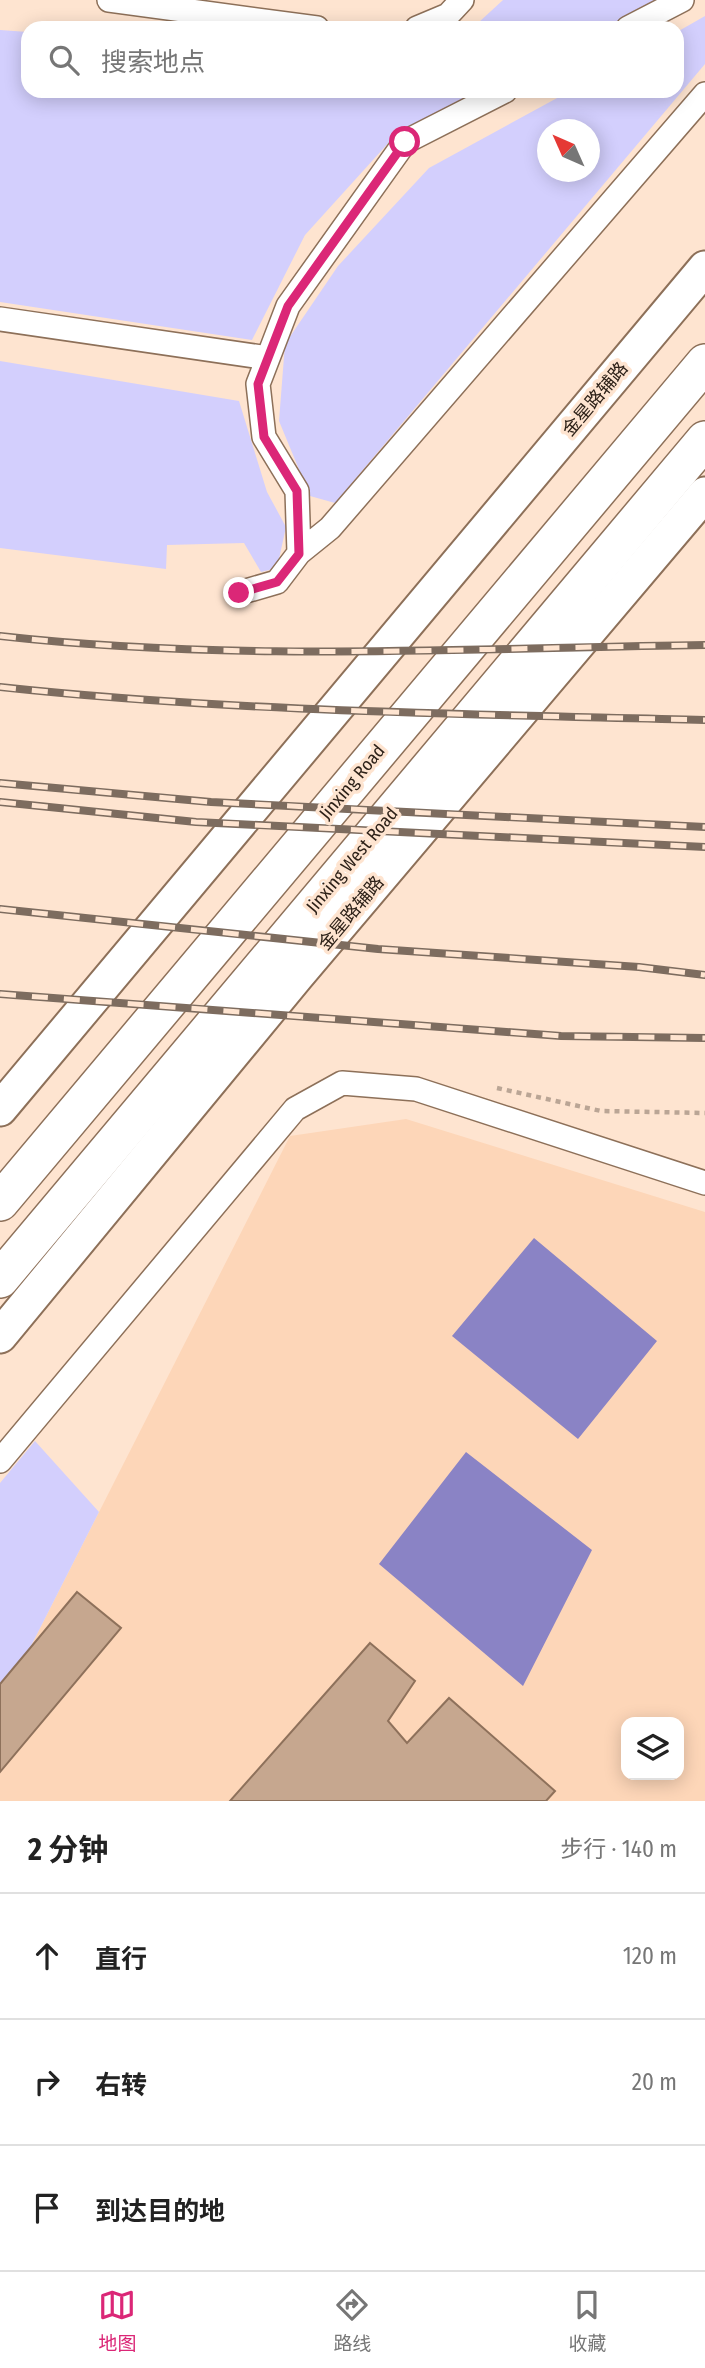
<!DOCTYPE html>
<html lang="zh">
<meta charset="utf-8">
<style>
:root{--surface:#fff;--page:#f2f2f2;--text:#222;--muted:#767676;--line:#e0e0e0;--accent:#db2777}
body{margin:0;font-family:"Fira Sans Condensed","Noto Sans SC",sans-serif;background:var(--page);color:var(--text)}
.controls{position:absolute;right:21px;bottom:21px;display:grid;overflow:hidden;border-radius:14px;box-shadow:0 4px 18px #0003}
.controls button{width:63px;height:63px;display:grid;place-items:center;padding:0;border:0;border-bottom:2px solid var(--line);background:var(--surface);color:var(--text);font:35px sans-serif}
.compass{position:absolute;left:537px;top:119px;width:63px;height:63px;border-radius:50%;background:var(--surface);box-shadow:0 4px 18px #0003;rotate:315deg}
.stop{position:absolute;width:21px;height:21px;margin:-16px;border:5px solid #db2777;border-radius:50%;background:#fff}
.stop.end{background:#db2777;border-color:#fff;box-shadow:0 2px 7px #0008}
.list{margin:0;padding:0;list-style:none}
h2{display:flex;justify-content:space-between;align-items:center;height:91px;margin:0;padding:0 28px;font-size:30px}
h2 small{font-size:23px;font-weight:400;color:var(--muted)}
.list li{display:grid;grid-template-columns:46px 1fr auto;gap:21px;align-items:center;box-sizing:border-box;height:126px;padding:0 28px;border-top:2px solid var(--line)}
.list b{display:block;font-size:26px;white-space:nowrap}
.list em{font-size:23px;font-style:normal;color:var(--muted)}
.icon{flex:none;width:38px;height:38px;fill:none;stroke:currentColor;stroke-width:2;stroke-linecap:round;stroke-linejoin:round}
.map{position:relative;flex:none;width:705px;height:1801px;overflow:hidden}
.search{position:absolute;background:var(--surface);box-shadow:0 4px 18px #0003;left:21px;right:21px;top:21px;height:77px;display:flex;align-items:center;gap:18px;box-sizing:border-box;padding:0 24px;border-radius:21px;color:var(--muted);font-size:26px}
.sheet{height:469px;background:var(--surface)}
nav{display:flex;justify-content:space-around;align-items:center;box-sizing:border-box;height:98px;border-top:2px solid var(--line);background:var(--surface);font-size:19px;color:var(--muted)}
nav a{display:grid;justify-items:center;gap:4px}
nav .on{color:var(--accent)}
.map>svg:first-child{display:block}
.built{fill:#fdd6b8;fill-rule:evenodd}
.green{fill:#d3cffd;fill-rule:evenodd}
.water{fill:#8a83c5}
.building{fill:#c6a78f;stroke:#8e715b;stroke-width:2}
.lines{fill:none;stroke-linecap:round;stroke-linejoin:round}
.street-casing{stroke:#8d7059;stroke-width:26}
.secondary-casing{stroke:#8d7059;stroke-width:37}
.primary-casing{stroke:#8d7059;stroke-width:40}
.path{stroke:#baa595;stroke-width:4.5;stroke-dasharray:5 5;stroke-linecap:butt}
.street{stroke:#fff;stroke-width:23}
.secondary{stroke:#fff;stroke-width:33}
.primary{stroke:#fff;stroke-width:37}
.rail-casing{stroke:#7d6c5f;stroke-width:8}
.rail{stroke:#fee4d0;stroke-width:5;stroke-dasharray:16;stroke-linecap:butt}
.route{stroke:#db2777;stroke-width:9}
.labels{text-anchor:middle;stroke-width:7;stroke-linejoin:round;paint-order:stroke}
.street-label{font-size:18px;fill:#2d2118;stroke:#fee4d0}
</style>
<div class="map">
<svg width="705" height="1801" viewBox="0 0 705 1801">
<rect width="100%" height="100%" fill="#fee4d0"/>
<path class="built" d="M406 1119 705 1212V1801H0V1707L290 1136ZM626 1722H679V1775H626Z"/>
<path class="green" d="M503 0H659L605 28H467L478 23Z
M705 16V64L335 503 310 496 279 421 285 344 338 266 429 168 570 91H677V32ZM548 130H590V172H548Z
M0 30 28 32V91H484L392 139 305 235 252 340 0 302Z
M0 361 239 401 267 492 286 527 277 568 261 572 244 543 167 545 166 569 0 548Z
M35 1441 99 1512 0 1707V1483Z"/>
<path class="water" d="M534 1238 657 1341 578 1439 452 1336Z
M466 1452 592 1550 523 1686 379 1564Z"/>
<path class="building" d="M77 1592 121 1628 0 1772V1684Z
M370 1643 415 1681 388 1721 407 1743 449 1698 555 1791 546 1801H230Z"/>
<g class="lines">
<defs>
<path id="street" d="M109 0 317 28
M417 28 448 15 462 0
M628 28 682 0
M0 319 268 358
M299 553 330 528 705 94
M239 593 277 582 299 553 297 491 264 437 258 384 288 306 405 142 505 91
M0 1461 295 1109 342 1083 416 1089 705 1183"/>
<path id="secondary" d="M0 1109 705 268
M0 1336 297 976 705 494"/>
<path id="primary" d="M0 1202 705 363
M0 1279 705 440"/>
</defs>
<use href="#street" class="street-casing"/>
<use href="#secondary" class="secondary-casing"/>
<use href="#primary" class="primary-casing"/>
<path class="path" d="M497 1088 601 1111 705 1113"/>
<use href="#street" class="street"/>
<use href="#secondary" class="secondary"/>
<use href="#primary" class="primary"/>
<defs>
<path id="rail" d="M0 636C234 662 470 648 705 645
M0 687C234 712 470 714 705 720
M0 783 211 802 705 827
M0 802 196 822 705 847
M0 909 378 949 639 967 705 975
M0 994 561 1036 705 1038"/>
</defs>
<use href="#rail" class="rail-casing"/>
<use href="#rail" class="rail"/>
</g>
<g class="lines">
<path class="route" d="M239 593 277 582 299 554 297 491 264 437 258 384 288 306 405 142"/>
</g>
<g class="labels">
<g class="street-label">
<text transform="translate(595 399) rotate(-50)" y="6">金星路辅路</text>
<text transform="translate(352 782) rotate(-50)" y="6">Jinxing Road</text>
<text transform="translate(352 860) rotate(-50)" y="6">Jinxing West Road</text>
<text transform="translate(351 913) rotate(-50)" y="6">金星路辅路</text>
</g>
</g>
</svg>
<div class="controls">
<button><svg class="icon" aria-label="layers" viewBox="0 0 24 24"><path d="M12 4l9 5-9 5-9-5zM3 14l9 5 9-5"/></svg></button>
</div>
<svg class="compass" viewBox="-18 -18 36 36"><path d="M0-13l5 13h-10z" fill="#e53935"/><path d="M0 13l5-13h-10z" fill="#767676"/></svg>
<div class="stop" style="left:405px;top:142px"></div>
<div class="stop end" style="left:239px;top:593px"></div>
<div class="search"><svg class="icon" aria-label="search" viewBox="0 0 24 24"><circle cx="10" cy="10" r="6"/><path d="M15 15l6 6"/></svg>搜索地点</div>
</div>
<section class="sheet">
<h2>2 分钟<small>步行 · 140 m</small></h2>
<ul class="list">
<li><svg class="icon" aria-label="ahead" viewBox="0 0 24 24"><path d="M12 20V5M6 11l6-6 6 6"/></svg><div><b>直行</b></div><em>120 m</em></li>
<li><svg class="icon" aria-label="right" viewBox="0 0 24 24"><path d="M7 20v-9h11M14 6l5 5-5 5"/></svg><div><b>右转</b></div><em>20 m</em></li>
<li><svg class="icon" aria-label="arrive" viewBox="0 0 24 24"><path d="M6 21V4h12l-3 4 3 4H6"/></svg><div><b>到达目的地</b></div></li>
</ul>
</section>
<nav>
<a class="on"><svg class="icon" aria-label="map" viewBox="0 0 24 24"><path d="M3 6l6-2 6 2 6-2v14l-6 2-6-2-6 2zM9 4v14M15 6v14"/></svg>地图</a>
<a><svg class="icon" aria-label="directions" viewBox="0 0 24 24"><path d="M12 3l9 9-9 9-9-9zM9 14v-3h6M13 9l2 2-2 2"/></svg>路线</a>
<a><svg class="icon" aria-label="saved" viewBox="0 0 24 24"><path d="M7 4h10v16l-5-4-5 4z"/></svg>收藏</a>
</nav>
